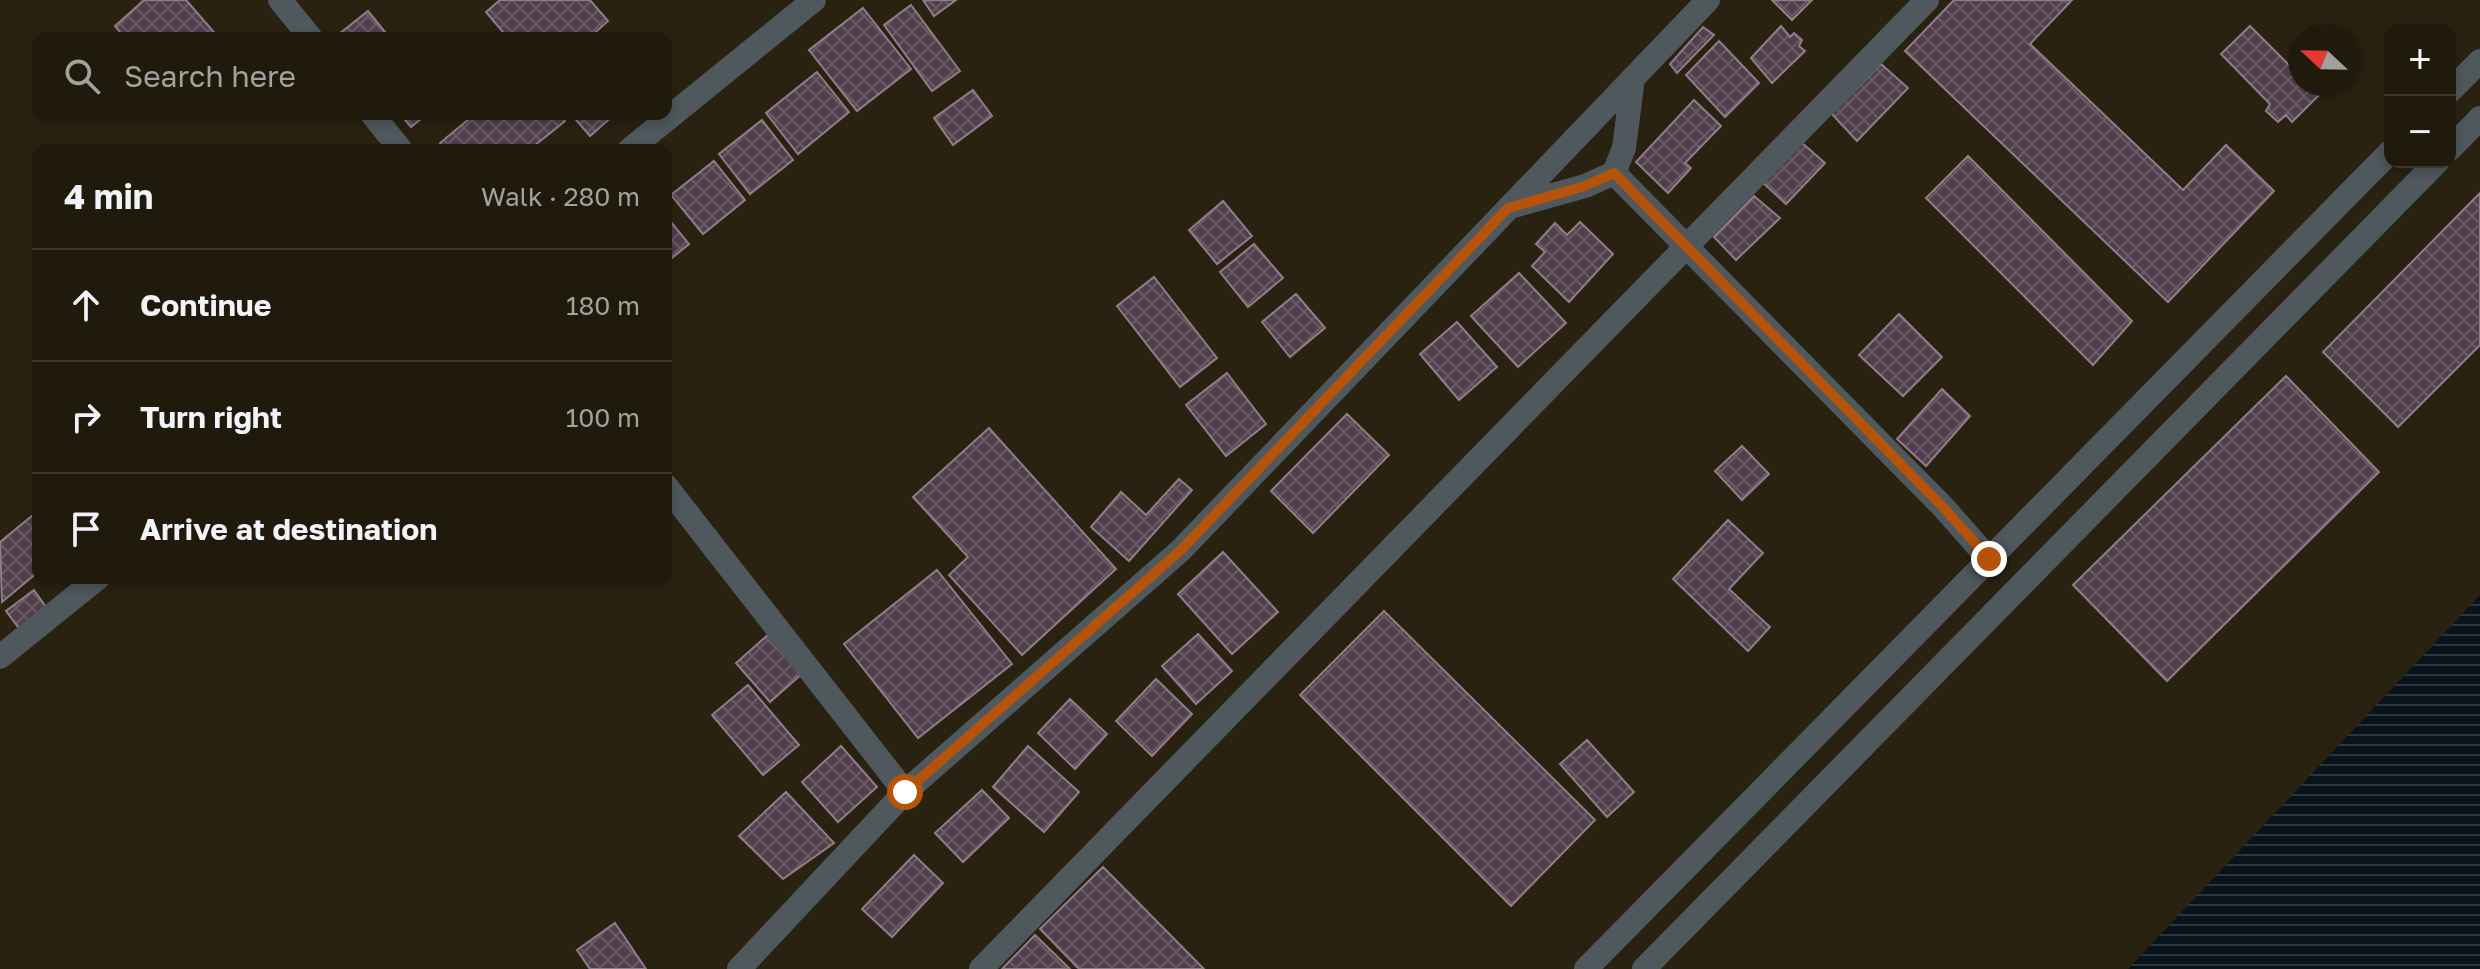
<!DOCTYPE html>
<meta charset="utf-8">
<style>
:root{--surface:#201a0d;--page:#282316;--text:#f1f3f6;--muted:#a2a19d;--line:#3d382e}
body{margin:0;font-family:"Golos Text",sans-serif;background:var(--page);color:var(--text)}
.controls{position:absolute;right:24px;top:24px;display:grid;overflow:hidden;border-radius:16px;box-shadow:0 4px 12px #0003}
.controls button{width:72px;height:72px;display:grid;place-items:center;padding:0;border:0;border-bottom:2px solid var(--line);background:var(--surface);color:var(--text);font:40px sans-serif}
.compass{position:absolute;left:2288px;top:24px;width:72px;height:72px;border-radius:50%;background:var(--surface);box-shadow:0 4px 12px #0003;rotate:292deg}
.stop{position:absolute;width:24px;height:24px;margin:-18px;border:6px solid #b45309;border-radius:50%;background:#fff}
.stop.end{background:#b45309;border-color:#fff;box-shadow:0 2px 8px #0008}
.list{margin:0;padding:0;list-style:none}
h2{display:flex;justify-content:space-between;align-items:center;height:104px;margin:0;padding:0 32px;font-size:34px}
h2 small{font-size:26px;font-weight:400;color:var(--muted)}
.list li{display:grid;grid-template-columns:52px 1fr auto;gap:24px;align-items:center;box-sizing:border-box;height:112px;padding:0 32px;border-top:2px solid var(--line)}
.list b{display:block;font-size:30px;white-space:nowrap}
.list em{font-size:26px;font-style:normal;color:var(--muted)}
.icon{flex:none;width:44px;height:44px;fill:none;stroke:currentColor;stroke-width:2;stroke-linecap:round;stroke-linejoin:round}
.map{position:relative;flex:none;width:2480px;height:969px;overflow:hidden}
.search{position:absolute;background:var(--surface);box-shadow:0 4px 12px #0003;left:32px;top:32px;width:640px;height:88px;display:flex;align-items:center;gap:20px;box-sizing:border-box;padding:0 28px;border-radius:16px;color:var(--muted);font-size:30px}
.panel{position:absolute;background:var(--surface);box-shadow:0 4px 12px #0003;left:32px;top:144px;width:640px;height:440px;border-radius:16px}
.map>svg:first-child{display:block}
.water{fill:url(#water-rules)}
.building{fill:url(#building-cross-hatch);stroke:#917c89;stroke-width:2}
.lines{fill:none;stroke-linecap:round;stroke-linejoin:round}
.minor{stroke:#4f585d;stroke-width:24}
.tertiary{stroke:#4f585d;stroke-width:24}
.route{stroke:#b45309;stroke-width:10}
</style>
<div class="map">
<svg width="2480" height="969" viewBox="0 0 2480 969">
<defs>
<pattern id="water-rules" width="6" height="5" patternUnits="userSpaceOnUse" patternTransform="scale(2)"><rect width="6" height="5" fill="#08141c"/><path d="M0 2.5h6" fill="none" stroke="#2d363d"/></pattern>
<pattern id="building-cross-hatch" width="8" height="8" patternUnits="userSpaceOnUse" patternTransform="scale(2)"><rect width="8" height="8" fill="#513f4b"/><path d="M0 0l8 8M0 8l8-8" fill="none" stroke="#6b5b65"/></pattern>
</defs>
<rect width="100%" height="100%" fill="#2a2211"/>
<path class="water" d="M2480 595V969H2128Z"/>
<path class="building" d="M144 0H186L219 38H125L115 26Z
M500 0H590L608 21 589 38H508L486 12Z
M923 0H956L934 16Z
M1772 0H1812L1792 20Z
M1954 0H2072L2030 44 2183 190 2226 145 2274 191 2168 302 1905 51Z
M911 5 960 71 932 91 884 25Z
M863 8 911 69 857 111 809 50Z
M368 11 390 38H334Z
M1781 26 1790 37 1794 33 1802 40 1799 46 1805 51 1772 83 1751 58Z
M2250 26 2300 76V84H2308L2319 95 2292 122 2286 115 2278 122 2266 111 2270 104 2221 54Z
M1703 27 1714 35 1677 73 1670 64Z
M1719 41 1759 83 1725 117 1686 75Z
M1881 64 1908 88 1857 141 1831 113Z
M817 72 849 112 798 154 766 113Z
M973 90 992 116 953 145 934 118Z
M1694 100 1721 126 1685 163 1691 168 1668 193 1636 162Z
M400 114H427L411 127Z
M475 114H559L565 121 529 150H446L440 143Z
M571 114H615L590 136Z
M762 120 793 160 750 194 719 154Z
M1801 142 1825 163 1786 204 1762 182Z
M1968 156 2132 321 2093 365 1926 198Z
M714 161 745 200 703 234 671 195Z
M2480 193V345L2398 427 2323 352Z
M1754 196 1780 218 1736 260 1714 237Z
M1223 201 1252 236 1217 264 1189 230Z
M666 216 689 244 666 263Z
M1580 222 1613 254 1569 302 1532 266 1545 252 1536 244 1555 223 1567 235Z
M1254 244 1283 278 1248 307 1220 272Z
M1519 273 1566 323 1518 367 1471 316Z
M1154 277 1217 358 1180 387 1117 306Z
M1296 294 1325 328 1290 357 1262 322Z
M1899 314 1942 357 1903 396 1859 355Z
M1457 322 1497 367 1459 400 1420 354Z
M1227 373 1266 424 1226 456 1186 405Z
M2286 376 2379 472 2167 681 2073 585Z
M1942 389 1970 416 1926 466 1897 439Z
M1347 414 1389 455 1313 533 1271 491Z
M989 428 1116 569 1022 655 949 575 968 557 913 497Z
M1742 446 1769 474 1742 500 1715 471Z
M1179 479 1192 490 1129 561 1091 527 1121 492 1146 515Z
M33 515 38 522V572L2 602 0 542Z
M1728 520 1763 553 1729 589 1770 627 1748 651 1673 579Z
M1223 552 1278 612 1232 654 1178 594Z
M937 570 1012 664 918 738 844 644Z
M34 590 48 610 21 631 6 611Z
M1384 611 1595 820 1511 906 1300 695Z
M769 634 803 673 770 702 736 663Z
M1198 634 1232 671 1196 704 1162 666Z
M1156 679 1192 714 1152 756 1116 721Z
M748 685 799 745 763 775 712 715Z
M1070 699 1107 734 1075 769 1038 733Z
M1587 740 1634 792 1607 817 1560 764Z
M841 746 877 787 838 822 802 782Z
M1028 746 1079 792 1044 832 993 787Z
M982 790 1009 818 963 862 935 833Z
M786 792 834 843 783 879 739 836Z
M914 855 943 883 892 937 862 909Z
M1103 867 1204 969H1079L1040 929Z
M615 923 646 969H590L577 950Z
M1035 935 1070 969H1002Z"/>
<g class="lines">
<path class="minor" d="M280 0 311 38
M372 114 401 150
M629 150 814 0
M1614 173 1944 508 1989 559
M1510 207 1585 186 1614 173 1624 148 1633 78
M666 486 905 792
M0 657 98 578
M739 969 905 792 1181 550 1708 0
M981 969 1927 0"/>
<path class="tertiary" d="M2450 91 2480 61
M2450 149 2480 118
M1586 969 2390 152
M1644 969 2437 162"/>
</g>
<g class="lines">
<path class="route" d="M905 792 1181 550 1508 208 1585 186 1614 173 1944 508 1989 559"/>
</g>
</svg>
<div class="controls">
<button>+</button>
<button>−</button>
</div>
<svg class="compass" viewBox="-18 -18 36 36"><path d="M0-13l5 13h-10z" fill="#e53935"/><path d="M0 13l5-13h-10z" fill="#a2a19d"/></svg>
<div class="stop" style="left:905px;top:792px"></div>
<div class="stop end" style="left:1989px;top:559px"></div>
<div class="search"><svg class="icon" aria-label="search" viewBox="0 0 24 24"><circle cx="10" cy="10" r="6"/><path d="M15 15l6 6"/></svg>Search here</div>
<section class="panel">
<h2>4 min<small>Walk · 280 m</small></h2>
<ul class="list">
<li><svg class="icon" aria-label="ahead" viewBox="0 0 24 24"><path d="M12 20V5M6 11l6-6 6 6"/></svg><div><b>Continue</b></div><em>180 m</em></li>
<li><svg class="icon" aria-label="right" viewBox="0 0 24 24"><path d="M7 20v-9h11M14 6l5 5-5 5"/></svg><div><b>Turn right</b></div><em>100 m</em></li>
<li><svg class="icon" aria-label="arrive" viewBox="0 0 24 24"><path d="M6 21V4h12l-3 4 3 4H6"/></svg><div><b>Arrive at destination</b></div></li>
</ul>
</section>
</div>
